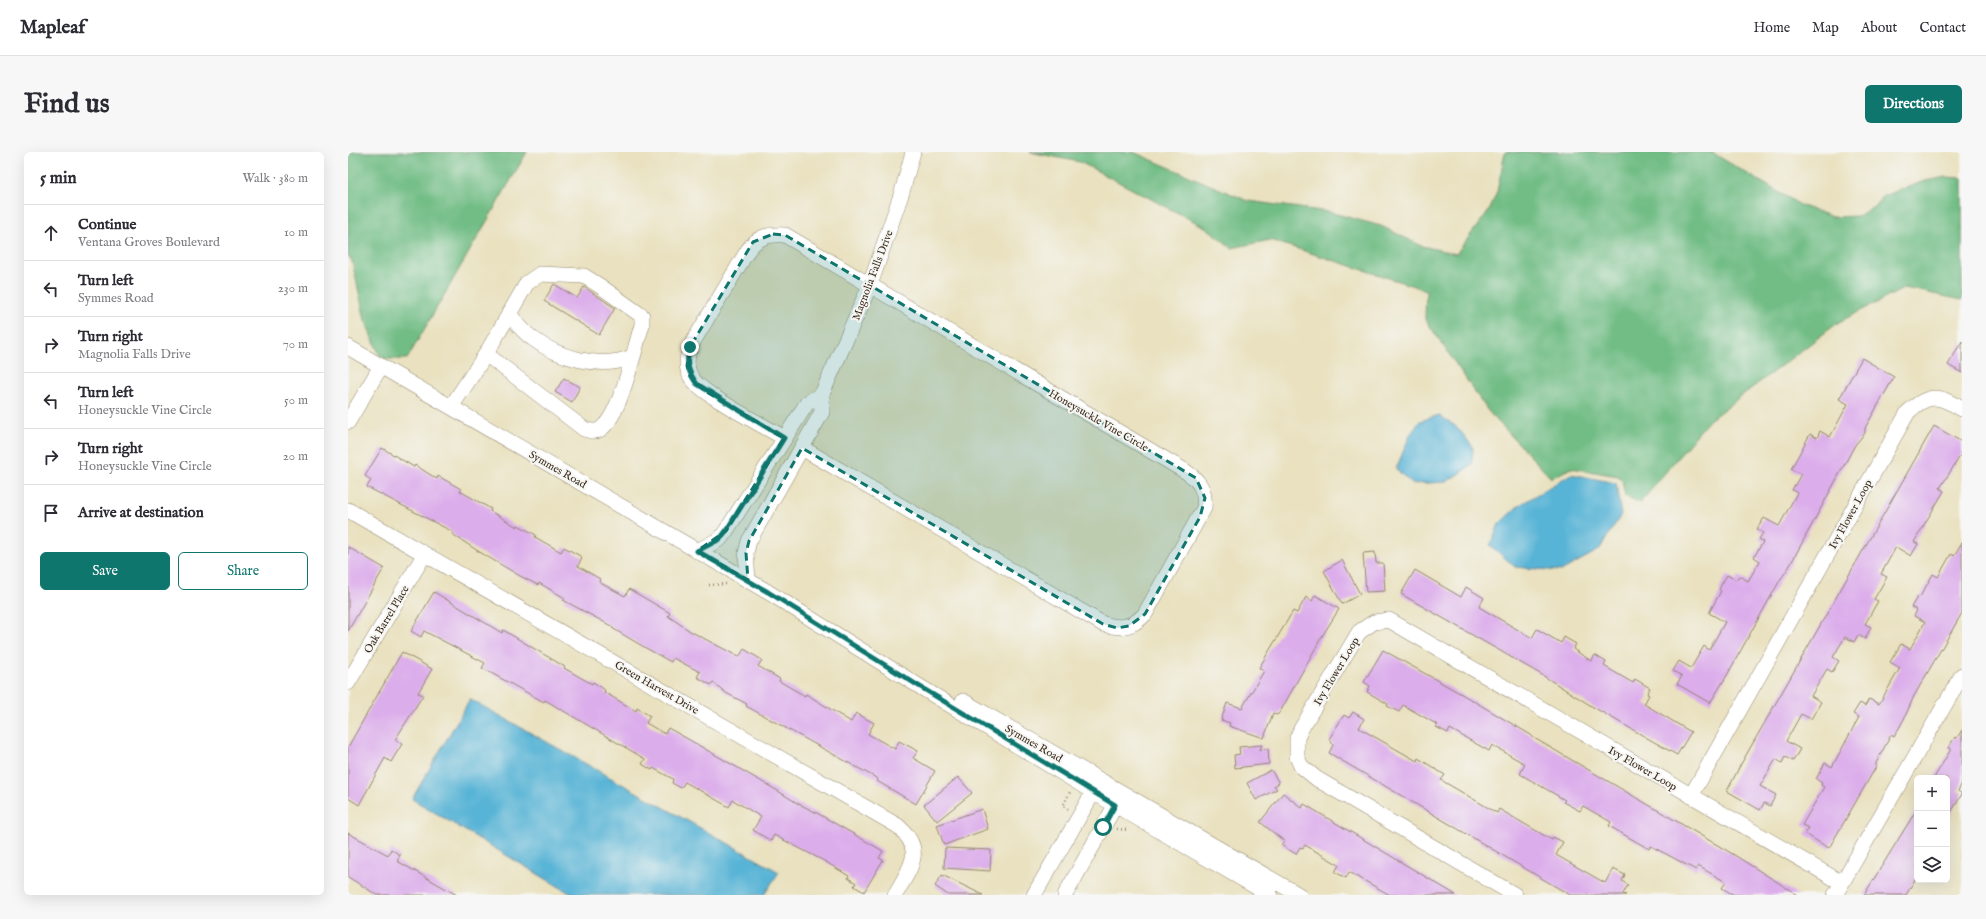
<!DOCTYPE html>
<meta charset="utf-8">
<style>
:root{--surface:#fff;--page:#f7f7f7;--text:#2b2b33;--muted:#7c7c81;--line:#e1e1e2;--accent:#0f766e}
body{margin:0;font-family:"IM FELL English",serif;background:var(--page);color:var(--text)}
.controls{position:absolute;right:12px;bottom:12px;display:grid;overflow:hidden;border-radius:6px;box-shadow:0 4px 16px #0002}
.controls button{width:36px;height:36px;display:grid;place-items:center;padding:0;border:0;border-bottom:1px solid var(--line);background:var(--surface);color:var(--text);font:20px sans-serif}
.stop{position:absolute;width:12px;height:12px;margin:-9px;border:3px solid #0f766e;border-radius:50%;background:#fff}
.stop.end{background:#0f766e;border-color:#fff;box-shadow:0 1px 4px #0008}
.list{margin:0;padding:0;list-style:none}
h2{display:flex;justify-content:space-between;align-items:center;height:52px;margin:0;padding:0 16px;font-size:17px}
h2 small{font-size:13px;font-weight:400;color:var(--muted)}
.list li{display:grid;grid-template-columns:26px 1fr auto;gap:12px;align-items:center;box-sizing:border-box;height:56px;padding:0 16px;border-top:1px solid var(--line)}
.list b{display:block;font-size:15px;white-space:nowrap}
.list p{margin:0;font-size:13px;white-space:nowrap;color:var(--muted)}
.list em{font-size:13px;font-style:normal;color:var(--muted)}
.actions{display:flex;gap:8px;padding:12px 16px}
.actions a{flex:1;padding:9px 0;border:1px solid var(--accent);border-radius:6px;text-align:center;font-size:14px;color:var(--accent)}
.actions .main{background:var(--accent);color:#fff}
.icon{flex:none;width:22px;height:22px;fill:none;stroke:currentColor;stroke-width:2;stroke-linecap:round;stroke-linejoin:round}
.map{position:relative;flex:none;width:1614px;height:743px;overflow:hidden;border-radius:6px}
header{display:flex;align-items:center;gap:24px;box-sizing:border-box;height:56px;padding:0 20px;background:var(--surface);border-bottom:1px solid var(--line)}
header strong{font-size:19px}
nav{display:flex;gap:22px;margin-inline-start:auto;font-size:14px}
.intro{display:flex;align-items:center;justify-content:space-between;box-sizing:border-box;height:96px;padding:0 24px}
h1{margin:0;font-size:28px}
.button{padding:10px 18px;border-radius:6px;background:var(--accent);color:#fff;font-size:14px;font-weight:700}
main{display:flex;gap:24px;padding:0 24px}
aside{flex:1;background:var(--surface);border-radius:6px;box-shadow:0 4px 16px #0002}
.map>svg:first-child{display:block}
.forest{fill:#72bd86;stroke:#567452}
.water{fill:#58b4d6;stroke:#4a6f7a}
.building{fill:#dcadeb}
.lines{fill:none;stroke-linecap:round;stroke-linejoin:round}
.minor-casing{stroke:#92866e;stroke-width:16}
.path{stroke:#92866e;stroke-width:2.5;stroke-dasharray:1 3;stroke-linecap:butt}
.minor{stroke:#fff;stroke-width:15}
.route{stroke:#0f766e;stroke-width:5}
.marked{fill:#0f766e;fill-opacity:0.2;stroke:#0f766e;stroke-width:3;stroke-dasharray:8 5;stroke-linejoin:round}
.labels{text-anchor:middle;stroke-width:4;stroke-linejoin:round;paint-order:stroke}
.street-label{font-size:11px;fill:#3b2a1e;stroke:#f6f6f2}
</style>
<header>
<strong>Mapleaf</strong>
<nav><a>Home</a><a>Map</a><a>About</a><a>Contact</a></nav>
</header>
<div class="intro"><h1>Find us</h1><a class="button">Directions</a></div>
<main>
<aside>
<h2>5 min<small>Walk · 380 m</small></h2>
<ul class="list">
<li><svg class="icon" aria-label="ahead" viewBox="0 0 24 24"><path d="M12 20V5M6 11l6-6 6 6"/></svg><div><b>Continue</b><p>Ventana Groves Boulevard</p></div><em>10 m</em></li>
<li><svg class="icon" aria-label="left" viewBox="0 0 24 24"><path d="M17 20v-9H6M10 6l-5 5 5 5"/></svg><div><b>Turn left</b><p>Symmes Road</p></div><em>230 m</em></li>
<li><svg class="icon" aria-label="right" viewBox="0 0 24 24"><path d="M7 20v-9h11M14 6l5 5-5 5"/></svg><div><b>Turn right</b><p>Magnolia Falls Drive</p></div><em>70 m</em></li>
<li><svg class="icon" aria-label="left" viewBox="0 0 24 24"><path d="M17 20v-9H6M10 6l-5 5 5 5"/></svg><div><b>Turn left</b><p>Honeysuckle Vine Circle</p></div><em>50 m</em></li>
<li><svg class="icon" aria-label="right" viewBox="0 0 24 24"><path d="M7 20v-9h11M14 6l5 5-5 5"/></svg><div><b>Turn right</b><p>Honeysuckle Vine Circle</p></div><em>20 m</em></li>
<li><svg class="icon" aria-label="arrive" viewBox="0 0 24 24"><path d="M6 21V4h12l-3 4 3 4H6"/></svg><div><b>Arrive at destination</b></div></li>
</ul>
<div class="actions"><a class="main">Save</a><a>Share</a></div>
</aside>
<div class="map">
<svg width="1614" height="743" viewBox="0 0 1614 743">
<rect width="100%" height="100%" fill="#f6f6f2"/>
<filter id="ink" filterUnits="userSpaceOnUse"><feTurbulence type="fractalNoise" baseFrequency=".025" numOctaves="2"/><feDisplacementMap in="SourceGraphic" scale="8" xChannelSelector="R" yChannelSelector="G"/><feConvolveMatrix kernelMatrix="1 2 1 2 8 2 1 2 1" color-interpolation-filters="sRGB"/></filter>
<filter id="wash" filterUnits="userSpaceOnUse"><feTurbulence type="fractalNoise" baseFrequency=".012" numOctaves="4" result="noise"/><feDisplacementMap in="SourceGraphic" scale="16" xChannelSelector="R" yChannelSelector="G"/><feGaussianBlur stdDeviation="0.9" result="paint"/><feColorMatrix in="noise" values="0 0 0 0 0 0 0 0 0 0 0 0 0 0 0 0 0 1.4 0 .05"/><feComposite in="paint" operator="in"/></filter>
<g filter="url(#wash)">
<rect width="100%" height="100%" fill="#e9e1bf"/>
<path class="forest" d="M0 0H179L59 207H37L32 204 17 168 4 109 0 103Z
M682 0H785L900 49 981 60 1033 74 1074 94 1108 102 1142 57 1149 40 1157 0H1363L1454 54 1484 65 1510 64 1526 55 1535 44 1577 29 1598 25 1614 26V148L1557 136 1491 170 1360 269 1292 351 1277 344 1274 328 1270 324 1223 316 1203 326 1140 259 1077 167 1078 138 922 88 884 96 859 76 732 10Z"/>
<path class="water" d="M1091 263 1110 276 1125 295 1124 313 1098 330 1064 332 1048 317 1062 283 1072 269Z
M1223 322 1268 331 1273 363 1251 398 1213 419 1167 415 1142 393 1151 372 1170 354Z
M122 547 431 720 416 743H225L64 647Z"/>
<g id="blocks">
<path class="building" d="M206 132 229 146 236 135 267 156 251 183 196 149Z
M1614 189V221L1600 213Z
M1514 206 1546 225 1517 276V281L1507 293 1441 415 1432 428 1378 525 1362 551 1329 532 1334 524 1325 519 1331 509 1343 516 1356 494 1361 498 1377 470 1361 461 1373 439 1371 437 1379 423 1388 428 1391 424 1400 429 1412 409 1406 405 1415 390 1411 387 1415 381 1409 377 1416 366 1431 374 1449 341 1444 338 1453 322 1443 317 1462 282 1469 286 1472 279 1482 285 1500 252 1491 247Z
M216 226 232 235 224 250 207 240Z
M1586 274 1614 290V301L1592 336 1596 339 1566 390 1570 392 1563 404 1548 395 1533 422 1539 425 1526 447 1530 449 1517 472 1523 475 1517 487 1510 483 1506 490 1497 485 1485 505 1491 509 1484 520 1479 517 1463 544 1473 550 1463 567 1453 562 1438 589 1452 597 1445 609 1437 605 1434 611 1428 607 1412 634 1428 643 1422 654 1416 651 1412 658 1379 639 1393 612Z
M34 296 66 315 67 313 89 327 90 324 113 337 112 339 143 357 142 359 169 375 170 373 188 383 187 385 213 400 216 395 234 405 230 414 252 427 251 430 277 444 281 437 322 461 320 464 342 479 391 505 396 497 414 508 410 514 432 527 431 529 457 544 458 542 503 570 508 561 526 571 520 582 547 597 551 589 570 599 565 606 587 619 568 652 529 629 530 627 416 564 398 554 399 552 378 541 365 530 363 533 349 525 352 520 325 506 323 510 296 495 264 476 265 475 215 448 217 446 191 431 190 433 172 424 130 399 104 382 105 380 19 335 23 328 17 324Z
M1614 390V461L1566 544 1556 567 1546 585 1543 583 1528 611V615L1481 696 1457 682 1461 676 1454 673 1476 635 1473 633 1474 631 1468 627 1477 611 1484 615 1511 565 1505 562 1512 551 1517 554 1521 547 1531 552 1552 516 1542 510 1553 492 1562 497 1577 470 1566 464 1569 458 1563 455 1570 444 1572 445 1585 422 1590 425 1603 402 1606 404Z
M0 395 36 416 0 479Z
M1027 400 1028 411H1035L1037 439 1018 440 1015 401Z
M994 408 1012 442 994 452 976 419Z
M1067 418 1113 445 1118 435 1136 446 1131 455 1184 486 1189 477 1213 491 1216 485 1228 492 1225 497 1243 509 1247 503 1258 510 1256 514 1285 531 1287 527 1302 536 1299 542 1301 543 1296 552 1343 580 1329 603 1245 555 1194 523 1053 442Z
M86 440 154 481 155 478 217 515 216 516 244 532 245 530 257 538 256 540 288 559 289 556 302 564 298 571 317 582 320 576 338 586 430 639 449 651 469 661 535 699 531 706 535 708 516 740 506 734 508 731 500 726 501 724 478 710 426 683 423 689 405 678 413 665 385 648 381 655 337 630 333 636 324 631 325 627 305 616 304 618 294 612 297 607 197 548 196 550 134 516 137 511 76 479 73 485 63 479Z
M967 443 991 457 973 486 932 560 929 563 925 561 916 586 881 574 882 571 873 568 879 551 894 556 916 519 911 516 945 459 949 461 958 445 964 449Z
M1035 498 1117 544 1183 583 1186 586 1383 701 1450 743H1386L1374 736 1378 730 1350 714 1348 718 1303 694 1301 697 1261 674 1263 670 1235 654 1232 659 1215 650 1217 648 1172 622 1177 612 1144 593 1141 599 1102 577 1100 581 1088 575 1090 573 1055 553 1051 560 1039 554 1040 552 1019 540 1022 534 1016 530Z
M54 500 84 517 70 541 75 543 47 588 54 592 43 610 37 606 11 653 0 646V595Z
M1005 560 1016 567 1011 576 1069 609 1070 606 1081 613 1097 623 1093 628 1149 661 1151 657 1204 688 1205 685 1215 690 1208 703 1257 731 1265 717 1277 723 1274 729 1280 733 1275 742 1278 743H1222L981 601 985 593 981 587 996 563 1001 566Z
M1614 578V631L1610 639 1614 642 1599 667V626H1586L1603 597 1600 596 1607 585 1609 586Z
M914 593 912 598 920 596 921 612 887 616 886 603 892 602 891 595Z
M923 618 931 631 926 634 929 637 908 648 899 631Z
M610 625 624 641 589 669 576 653Z
M935 641 954 656 956 652 1108 743H1042L1001 720 998 726 987 720 991 713 957 693 955 696 952 695 948 702 933 693 936 689 912 670Z
M634 657 640 677 596 693 589 673Z
M1569 657V724L1558 743H1516Z
M0 681 40 703 43 697 52 703 49 709 109 743H29L0 725Z
M597 696 643 698 642 719 596 716Z
M594 723 635 743H600L587 734Z"/>
</g>
</g>
<g filter="url(#ink)">
<use href="#blocks" fill-opacity="0" stroke="#92866e" stroke-width="1"/>
<g class="lines">
<defs>
<path id="minor" d="M161 162C169 171 175 180 184 186 210 206 253 218 284 205
M0 195 420 440 574 536 767 653 922 743
M103 255 138 202 179 131 192 122 236 124 252 134 294 164V173C286 198 273 261 254 276 248 281 243 279 236 277L138 202
M0 270 33 214
M436 286C415 273 354 243 343 225 337 215 339 205 342 195L400 98C410 84 421 82 437 83L837 319C851 328 858 338 856 356L797 462C784 476 772 477 755 472L454 296
M0 358 550 674C578 699 562 716 547 743
M349 399 372 387 378 379 459 251 474 242
M400 428 398 401 401 389 474 260V242L522 133 554 40 565 0
M0 531 76 403
M615 549 951 743
M1343 644 1560 260C1581 241 1590 243 1614 257
M1494 731 1614 523
M686 743 750 632
M717 743 772 645
M1167 743 969 627 953 614 949 605V586L953 577 1011 480 1026 470 1041 468 1494 731 1487 743"/>
</defs>
<use href="#minor" class="minor-casing"/>
<path class="path" d="M361 433 378 432
M720 657 715 654 722 640
M769 677 780 678"/>
<use href="#minor" class="minor"/>
</g>
</g>
<g class="lines" filter="url(#ink)">
<path class="route" d="M342 195C337 210 340 220 349 232L436 286 378 379 372 387 349 399 420 440 574 536 767 653 755 675"/>
</g>
<path class="marked" d="M425 82 437 83 848 326 857 346 852 365 797 462 781 474 769 476 755 472 454 296 401 389 398 401 400 428 349 399 378 379 436 286 357 239 342 224 339 214 342 195 405 90Z"/>
<g class="labels">
<g class="street-label">
<text transform="translate(524 123) rotate(-69)" y="4">Magnolia Falls Drive</text>
<text transform="translate(751 268) rotate(30)" y="4">Honeysuckle Vine Circle</text>
<text transform="translate(210 317) rotate(30)" y="4">Symmes Road</text>
<text transform="translate(1502 362) rotate(-61)" y="4">Ivy Flower Loop</text>
<text transform="translate(38 467) rotate(-59)" y="4">Oak Barrel Place</text>
<text transform="translate(988 519) rotate(-59)" y="4">Ivy Flower Loop</text>
<text transform="translate(309 535) rotate(30)" y="4">Green Harvest Drive</text>
<text transform="translate(686 591) rotate(30)" y="4">Symmes Road</text>
<text transform="translate(1295 616) rotate(30)" y="4">Ivy Flower Loop</text>
</g>
</g>
</svg>
<div class="controls">
<button>+</button>
<button>−</button>
<button><svg class="icon" aria-label="layers" viewBox="0 0 24 24"><path d="M12 4l9 5-9 5-9-5zM3 14l9 5 9-5"/></svg></button>
</div>
<div class="stop" style="left:755px;top:675px"></div>
<div class="stop end" style="left:342px;top:195px"></div>
</div>
</main>
